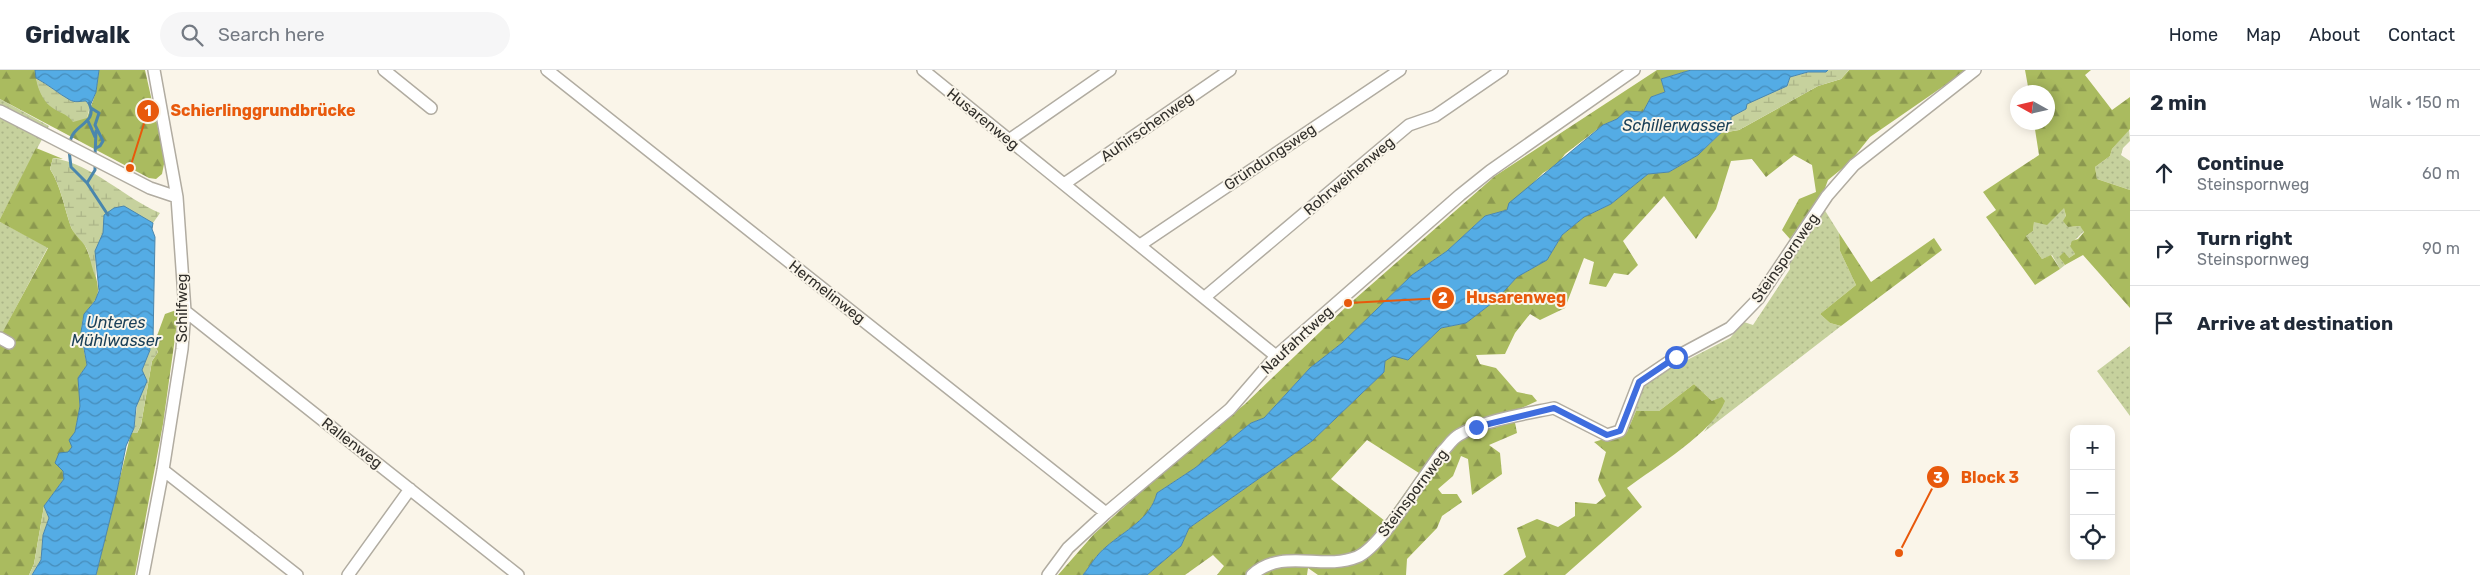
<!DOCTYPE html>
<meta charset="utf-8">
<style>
:root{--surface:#fff;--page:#f6f6f7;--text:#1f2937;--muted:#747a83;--line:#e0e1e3}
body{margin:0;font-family:Rubik,sans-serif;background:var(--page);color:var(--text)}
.controls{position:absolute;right:15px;bottom:15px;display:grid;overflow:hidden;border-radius:10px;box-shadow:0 2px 12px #0003}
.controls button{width:45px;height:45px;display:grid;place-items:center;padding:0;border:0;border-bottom:1px solid var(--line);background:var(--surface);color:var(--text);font:25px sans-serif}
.compass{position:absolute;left:2010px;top:15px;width:45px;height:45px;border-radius:50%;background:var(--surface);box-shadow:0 2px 12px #0003;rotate:278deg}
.stop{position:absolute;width:15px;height:15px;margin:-11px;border:4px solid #3f6dde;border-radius:50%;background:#fff}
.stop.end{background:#3f6dde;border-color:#fff;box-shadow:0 1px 5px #0008}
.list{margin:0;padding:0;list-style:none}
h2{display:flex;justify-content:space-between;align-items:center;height:65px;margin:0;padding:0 20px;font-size:21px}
h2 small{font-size:16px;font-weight:400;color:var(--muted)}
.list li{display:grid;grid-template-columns:32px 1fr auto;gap:15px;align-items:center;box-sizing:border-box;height:75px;padding:0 20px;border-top:1px solid var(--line)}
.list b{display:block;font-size:19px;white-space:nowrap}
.list p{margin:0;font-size:16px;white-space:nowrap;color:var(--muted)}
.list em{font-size:16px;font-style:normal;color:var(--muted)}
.icon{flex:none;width:28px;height:28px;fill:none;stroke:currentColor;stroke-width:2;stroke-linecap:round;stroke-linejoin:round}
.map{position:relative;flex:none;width:2130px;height:505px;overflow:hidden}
header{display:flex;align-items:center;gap:30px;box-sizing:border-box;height:70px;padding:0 25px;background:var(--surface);border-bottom:1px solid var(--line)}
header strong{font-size:24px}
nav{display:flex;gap:28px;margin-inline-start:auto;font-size:18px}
.search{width:350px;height:45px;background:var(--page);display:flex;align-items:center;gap:12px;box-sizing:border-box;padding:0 18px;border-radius:28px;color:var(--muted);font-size:19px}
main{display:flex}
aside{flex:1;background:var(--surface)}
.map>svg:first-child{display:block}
.grass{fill:url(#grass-dots)}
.forest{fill:url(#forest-firs);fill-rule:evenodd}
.wetland{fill:url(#wetland-marsh)}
.water{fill:url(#water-waves);stroke:#4a86ad}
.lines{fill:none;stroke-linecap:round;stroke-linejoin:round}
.stream{stroke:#4a86ad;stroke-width:3}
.minor-casing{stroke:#b1aca1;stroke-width:14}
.minor{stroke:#fff;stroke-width:11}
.route{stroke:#3f6dde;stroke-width:6}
.labels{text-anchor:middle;stroke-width:4;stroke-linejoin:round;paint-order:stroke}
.street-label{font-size:15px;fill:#312f2b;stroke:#faf5e9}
.water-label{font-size:16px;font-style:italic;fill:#1b4058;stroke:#faf5e9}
.leader{fill:none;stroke:#e8590c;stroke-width:2}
.callout-dot{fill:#e8590c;stroke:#faf5e9;stroke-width:2}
.mark-label{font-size:15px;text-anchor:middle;font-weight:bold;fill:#fff}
.callout-label{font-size:16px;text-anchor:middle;font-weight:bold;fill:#e8590c;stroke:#faf5e9;stroke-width:4;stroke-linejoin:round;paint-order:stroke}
</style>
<header>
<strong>Gridwalk</strong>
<div class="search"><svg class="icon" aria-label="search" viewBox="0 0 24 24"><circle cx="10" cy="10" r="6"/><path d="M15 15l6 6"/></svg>Search here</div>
<nav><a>Home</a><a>Map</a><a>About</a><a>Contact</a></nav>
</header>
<main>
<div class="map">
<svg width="2130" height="505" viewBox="0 0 2130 505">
<defs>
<pattern id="grass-dots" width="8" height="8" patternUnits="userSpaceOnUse" patternTransform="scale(1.25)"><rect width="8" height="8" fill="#c6d19d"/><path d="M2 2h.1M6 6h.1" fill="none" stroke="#abb487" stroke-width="1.8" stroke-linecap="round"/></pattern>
<pattern id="forest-firs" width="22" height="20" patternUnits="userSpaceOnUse" patternTransform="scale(1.25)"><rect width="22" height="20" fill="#aabb5f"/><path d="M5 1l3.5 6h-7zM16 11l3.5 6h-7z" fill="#8b984f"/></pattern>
<pattern id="wetland-marsh" width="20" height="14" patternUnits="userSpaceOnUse" patternTransform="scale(1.25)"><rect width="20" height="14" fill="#c6d19d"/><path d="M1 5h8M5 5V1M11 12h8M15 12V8" fill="none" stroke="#abb487"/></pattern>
<pattern id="water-waves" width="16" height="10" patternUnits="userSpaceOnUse" patternTransform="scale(1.25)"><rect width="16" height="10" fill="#54ace5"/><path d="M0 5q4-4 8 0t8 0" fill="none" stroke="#468cba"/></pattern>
</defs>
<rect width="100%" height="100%" fill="#faf5e9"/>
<path class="grass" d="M0 29 49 56 0 149Z
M2129 59 2130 71 2123 78 2121 85 2130 91V120L2097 109 2095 97 2110 86 2112 79Z
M2064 137 2068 157 2080 156 2084 161 2070 175 2075 184 2069 188 2059 187 2065 195 2060 199 2052 185 2042 189 2026 166 2033 161 2034 152Z
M1824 139 1839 163 1840 181 1856 215 1820 244 1830 253 1841 256 1704 362 1718 341 1712 331 1694 314 1659 341H1636L1627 362C1632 343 1636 325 1650 309L1730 268 1744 252 1753 255 1790 199V189Z
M0 152 48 177 3 262 0 281Z
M2130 276V346L2097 301Z"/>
<path class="forest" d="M0 0H35C39 34 55 44 87 48L96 22 99 0H145L165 89 162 104 156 109 149 108 0 29Z
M1657 0H1691L1661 9 1665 22 1651 27 1643 42 1626 41 1617 49 1603 55 1565 84 1558 94 1543 103 1507 140 1485 146 1447 181 1412 205 1342 273 1310 298 1264 348 1251 353 1195 398 1157 423C1150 450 1125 460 1106 477 1097 484 1090 496 1083 505H1058L1094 464 1172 394 1245 334 1347 236 1495 106Z
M1849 0H1967L1870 67 1849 93 1828 110 1824 121 1790 169 1782 160 1799 129 1816 122 1812 95 1794 85 1766 107 1752 89 1731 91 1716 139 1696 169 1664 126 1623 171 1638 195 1628 205 1614 203 1606 217 1589 214 1594 192 1584 188 1565 238 1540 250 1530 244 1515 263 1505 284 1476 285 1480 294 1496 298 1517 322 1532 325 1537 331 1513 342 1517 363 1489 375 1500 383 1502 404 1472 425 1468 389 1461 386 1453 406 1438 419 1442 424H1457L1462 432 1442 446 1437 458 1407 489 1406 505H1318L1308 498 1307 505H1217L1224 496 1213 485 1185 505H1147L1181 476 1189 458 1312 371 1384 302 1385 291 1393 285 1408 290 1441 258 1466 253 1496 230 1517 207 1547 190 1562 165 1584 147 1611 134 1648 104 1669 102 1698 85 1721 63 1739 60 1818 16 1841 9ZM1367 370 1419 403 1385 451 1331 409Z
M2025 0H2091L2085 5 2112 40 2130 27V59L2112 79 2110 86 2095 97 2097 109 2130 120V238L2083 185 2065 195 2059 187 2064 182 2069 188 2075 184 2070 176 2072 171 2078 169 2084 162 2080 156 2068 157 2063 151 2066 146 2064 138 2047 155 2034 152 2033 161 2026 166 2042 189 2051 185 2060 199 2035 215 1986 147 1996 140 1983 122 2039 85 2034 53 2048 52V22H2029Z
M36 78 63 89 53 88 50 99C61 116 64 137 71 157 73 162 77 164 81 168 87 176 98 209 98 219 99 231 88 236 84 246 78 262 84 279 87 295L78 308 80 336 75 362 70 370 73 377C64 385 62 398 64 409L44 436 34 494 29 505H0V267L48 178 0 152V149Z
M1839 163 1871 212 1934 168 1942 180 1841 256 1830 253 1820 244 1856 215 1840 181Z
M179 239 163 354 135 505H96L131 363H137L141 355 152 291 158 282 154 274 165 244Z
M1694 314 1712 331 1722 327 1725 331C1714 362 1655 397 1627 418L1642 437 1565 505H1503L1526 487 1517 458 1537 449 1558 457 1575 446V432L1596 434 1606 426 1598 410 1606 382 1594 372 1627 362 1636 341H1659Z"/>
<path class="wetland" d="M1828 0H1849L1841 9 1818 16 1739 60 1721 63 1731 53V47L1746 39V34L1787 16 1790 7 1809 2H1826Z
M36 8C49 15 59 24 70 30 75 33 81 31 86 31L90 36 87 48 73 52C67 43 58 43 50 36 43 31 37 17 36 8Z
M53 88C93 94 124 128 160 143L153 153 137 144C101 164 94 164 96 208 92 199 91 191 88 182 85 172 74 166 71 157 64 137 61 116 50 99Z
M153 271 158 282 152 291 141 355 137 363H131L134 358 142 300 150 280 149 272Z
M44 436 49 448 43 465 41 490 32 505H29L34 494Z"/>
<path class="water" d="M35 0H99L96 22 90 36 86 31C81 31 75 33 70 30 59 24 49 15 36 8Z
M1691 0H1828L1826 2H1808L1790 7 1787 16 1747 34 1746 39 1731 47V53L1698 85 1669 102 1648 104 1611 134 1584 147 1562 165 1547 190 1517 207 1496 230 1466 253 1441 258 1408 290 1393 286 1385 291 1384 302 1312 371 1189 458 1181 476 1147 505H1083C1090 496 1097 484 1106 477 1125 460 1150 450 1157 423L1195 398 1251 353 1264 348 1310 298 1342 273 1412 205 1447 181 1485 146 1507 140 1509 133 1603 55 1617 49 1626 41 1643 42 1651 27 1665 22 1661 9Z
M124 136 153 153 152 159 155 167 153 271 149 272 150 280 142 300 147 311 136 337 134 358 126 376 117 421 96 505H32L41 490 43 465 49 448 44 436 64 409 63 401 55 393 59 383 68 382 72 377 69 370 75 362 80 336 78 308 87 295 81 262 84 244 95 231 99 221 95 181 103 163 104 145 114 138Z"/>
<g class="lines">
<path class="stream" d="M91 38 99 43 95 55 103 71 100 76 96 78
M88 51 95 67
M70 74C71 53 99 55 89 33
M69 80 71 97 87 113 108 145
M95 86 96 61
M87 113 95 100V93"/>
<defs>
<path id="minor" d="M384 0 431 38
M547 0 1106 443
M923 0 1276 286
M0 41 150 118 177 127
M1009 70 1110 0
M1064 114 1230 0
M1140 175 1400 0
M1205 227 1409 55 1435 46 1502 0
M185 241 518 505
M0 268 9 273
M163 400 297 505
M143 505 163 400 182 279 185 241 177 127 154 0
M348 505 410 419
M1048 505 1068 478 1106 443 1230 339 1276 286 1460 125 1490 101 1634 0
M1252 505C1283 477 1322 501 1357 487 1382 477 1423 405 1443 381 1448 376 1453 368 1459 365 1484 350 1525 344 1554 338L1607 365 1620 361 1639 312 1676 287 1730 258 1758 229 1827 126 1854 95 1975 0"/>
</defs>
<use href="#minor" class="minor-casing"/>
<use href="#minor" class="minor"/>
</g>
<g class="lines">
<path class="route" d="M1476 357 1554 338 1607 365 1620 361 1639 312 1676 287"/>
</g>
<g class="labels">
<g class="street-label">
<text transform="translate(983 49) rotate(39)" y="5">Husarenweg</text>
<text transform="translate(1147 57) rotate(-35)" y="5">Auhirschenweg</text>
<text transform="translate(1270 87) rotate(-34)" y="5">Gründungsweg</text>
<text transform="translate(1349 106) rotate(-40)" y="5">Rohrweihenweg</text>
<text transform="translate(1785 188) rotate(-55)" y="5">Steinspornweg</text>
<text transform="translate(827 222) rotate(38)" y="5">Hermelinweg</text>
<text transform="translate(182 238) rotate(-90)" y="5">Schilfweg</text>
<text transform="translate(1297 270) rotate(-43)" y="5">Naufahrtweg</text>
<text transform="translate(352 373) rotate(38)" y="5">Rallenweg</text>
<text transform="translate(1413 423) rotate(-53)" y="5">Steinspornweg</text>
</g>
<g class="water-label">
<text x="1677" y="61">Schillerwasser</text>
<text x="116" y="258">Unteres<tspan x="116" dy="18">Mühlwasser</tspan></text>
</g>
</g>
<path class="leader" d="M130 98L148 41M1348 233L1443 228M1899 483L1938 407"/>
<g class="callout-dot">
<circle cx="130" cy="98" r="5"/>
<circle cx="1348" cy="233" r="5"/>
<circle cx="1899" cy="483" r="5"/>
<circle cx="148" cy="41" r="12"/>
<circle cx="1443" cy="228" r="12"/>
<circle cx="1938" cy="407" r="12"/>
</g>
<g class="mark-label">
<text x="148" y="46">1</text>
<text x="1443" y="233">2</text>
<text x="1938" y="413">3</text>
</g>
<g class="callout-label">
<text x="263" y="46">Schierlinggrundbrücke</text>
<text x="1516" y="233">Husarenweg</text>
<text x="1990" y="413">Block 3</text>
</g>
</svg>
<div class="controls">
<button>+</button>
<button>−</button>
<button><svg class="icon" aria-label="locate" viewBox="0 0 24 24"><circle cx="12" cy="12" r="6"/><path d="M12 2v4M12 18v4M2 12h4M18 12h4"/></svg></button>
</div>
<svg class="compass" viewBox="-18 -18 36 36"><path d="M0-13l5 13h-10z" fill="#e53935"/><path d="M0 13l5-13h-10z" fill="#747a83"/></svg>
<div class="stop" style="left:1676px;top:287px"></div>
<div class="stop end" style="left:1476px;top:357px"></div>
</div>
<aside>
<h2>2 min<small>Walk · 150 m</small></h2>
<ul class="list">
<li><svg class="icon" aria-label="ahead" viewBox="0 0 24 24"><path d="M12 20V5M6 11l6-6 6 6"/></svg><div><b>Continue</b><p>Steinspornweg</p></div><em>60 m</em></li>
<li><svg class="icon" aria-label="right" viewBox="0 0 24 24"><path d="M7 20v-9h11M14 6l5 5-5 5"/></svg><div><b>Turn right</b><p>Steinspornweg</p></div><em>90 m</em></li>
<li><svg class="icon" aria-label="arrive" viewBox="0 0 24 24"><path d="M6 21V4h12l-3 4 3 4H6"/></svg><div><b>Arrive at destination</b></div></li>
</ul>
</aside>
</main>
